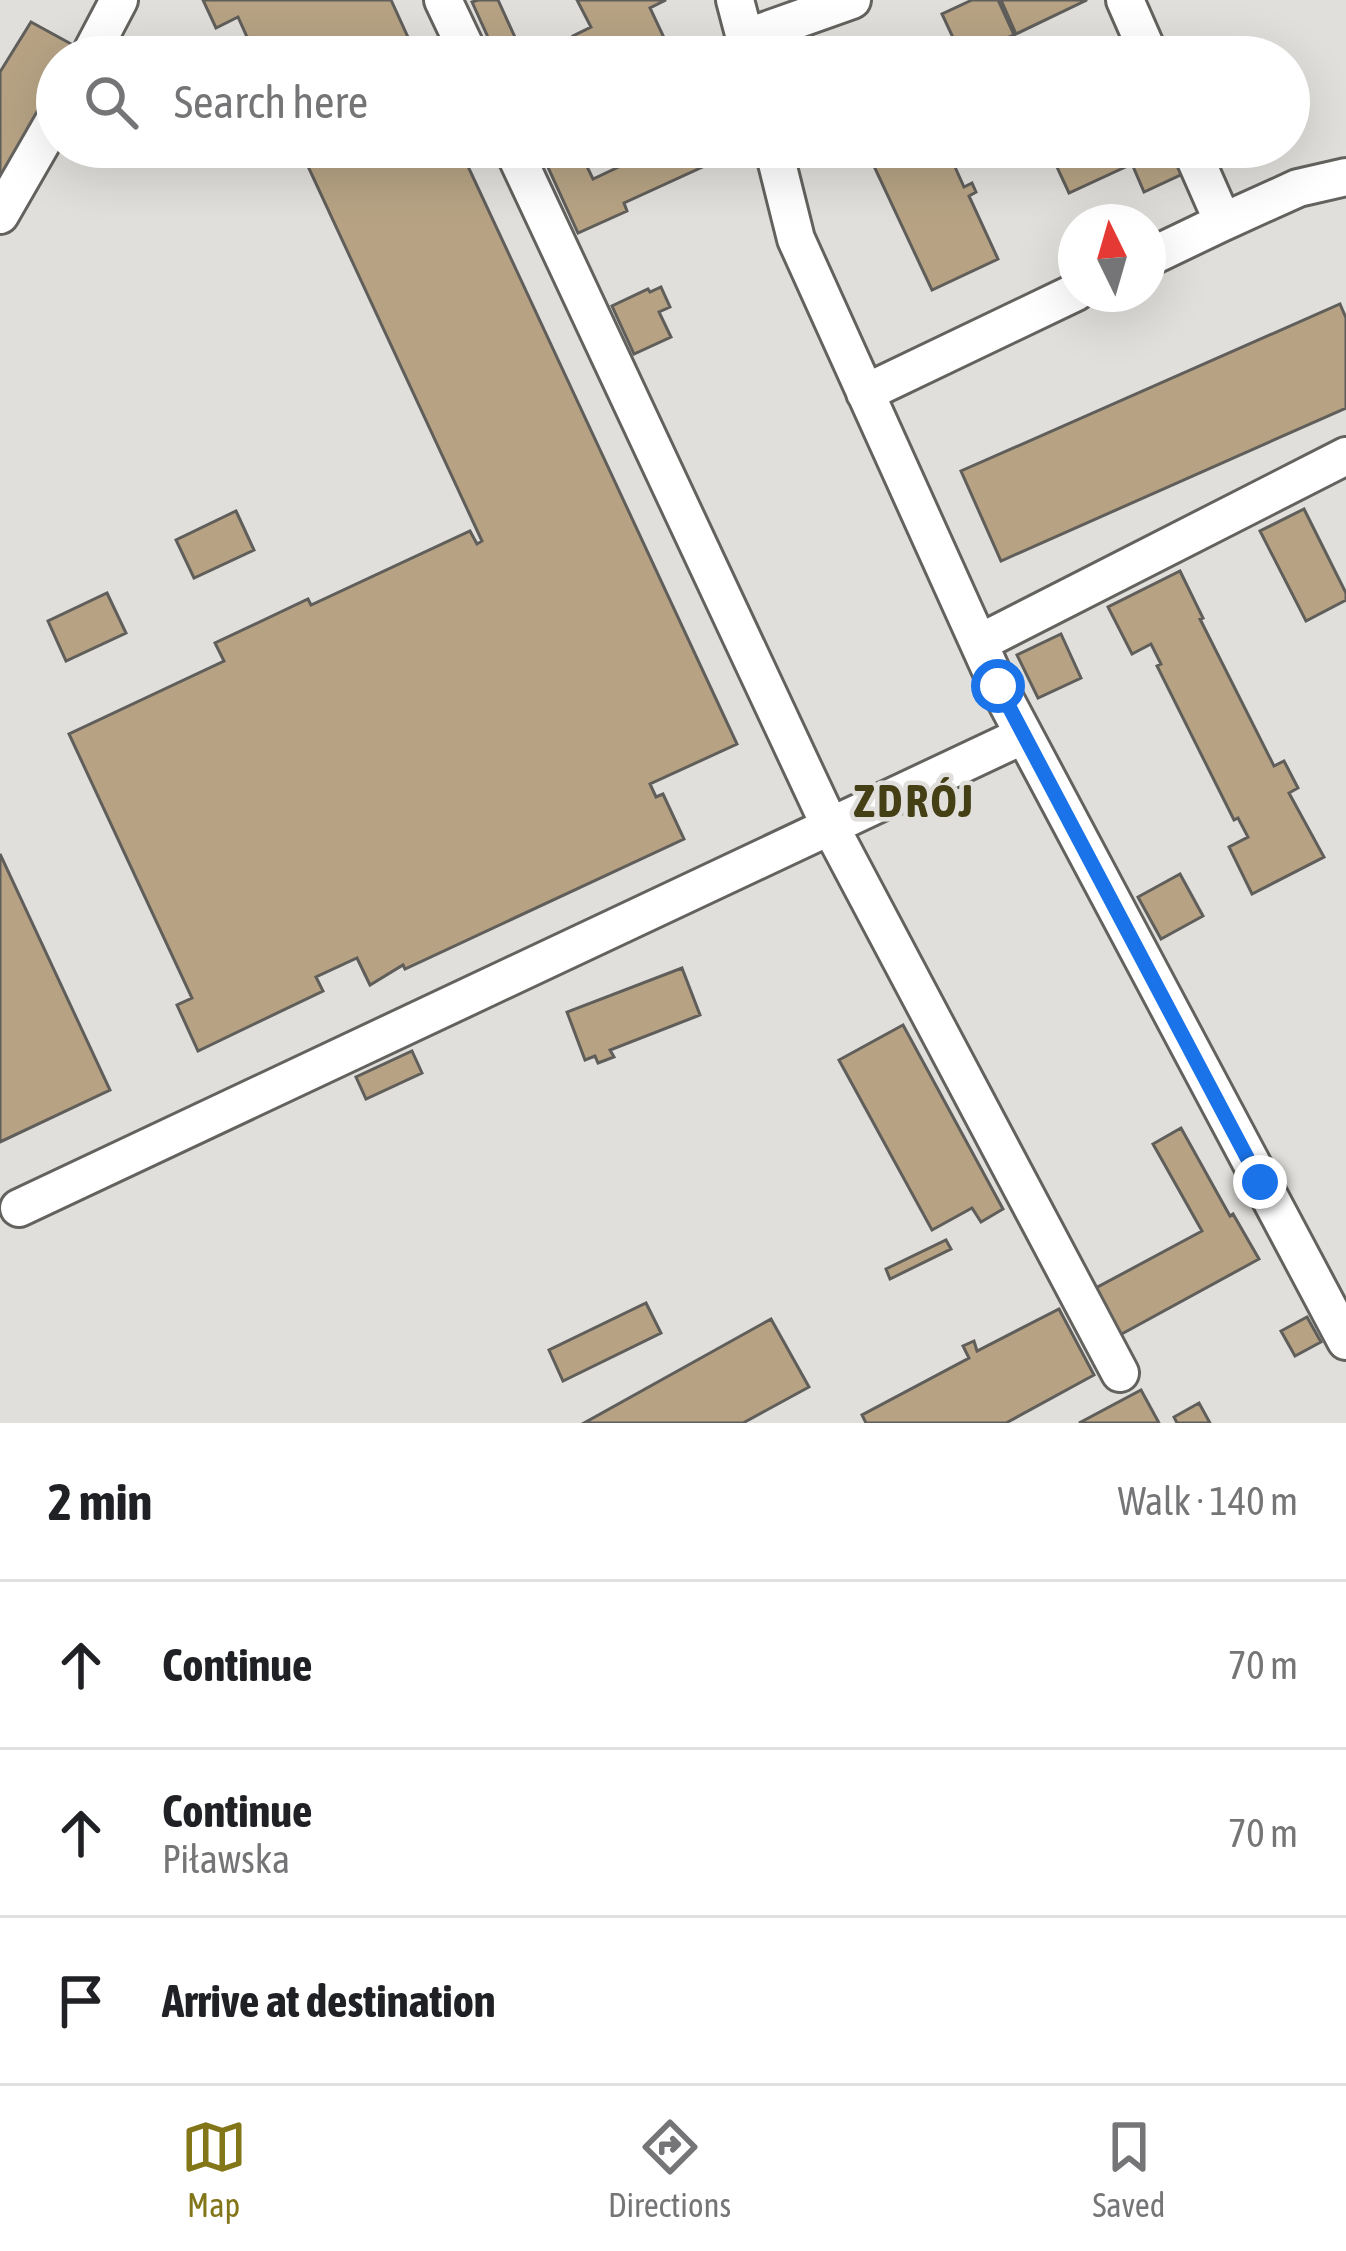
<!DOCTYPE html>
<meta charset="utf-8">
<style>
:root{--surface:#fff;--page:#f6f6f6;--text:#202124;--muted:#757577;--line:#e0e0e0;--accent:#827619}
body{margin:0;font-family:"Asap Condensed",sans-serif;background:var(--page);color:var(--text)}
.compass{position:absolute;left:1058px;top:204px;width:108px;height:108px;border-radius:50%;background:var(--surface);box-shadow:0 12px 48px #0002;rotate:355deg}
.stop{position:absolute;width:36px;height:36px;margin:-27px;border:9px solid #1a73e8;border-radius:50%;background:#fff}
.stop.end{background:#1a73e8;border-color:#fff;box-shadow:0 3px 12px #0008}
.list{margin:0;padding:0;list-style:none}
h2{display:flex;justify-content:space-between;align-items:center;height:156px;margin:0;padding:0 48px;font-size:51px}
h2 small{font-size:39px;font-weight:400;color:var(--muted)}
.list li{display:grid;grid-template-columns:78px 1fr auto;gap:36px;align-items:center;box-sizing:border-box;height:168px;padding:0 48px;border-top:3px solid var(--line)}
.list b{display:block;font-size:45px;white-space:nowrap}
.list p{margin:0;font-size:39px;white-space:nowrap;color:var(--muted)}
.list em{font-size:39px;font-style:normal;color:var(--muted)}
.icon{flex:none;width:66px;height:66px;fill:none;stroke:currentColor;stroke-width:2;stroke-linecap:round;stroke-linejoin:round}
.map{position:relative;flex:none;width:1346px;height:1423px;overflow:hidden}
.search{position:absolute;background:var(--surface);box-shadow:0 12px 48px #0002;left:36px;right:36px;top:36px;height:132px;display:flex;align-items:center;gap:30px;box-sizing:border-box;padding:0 42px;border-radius:66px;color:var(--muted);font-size:45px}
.sheet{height:660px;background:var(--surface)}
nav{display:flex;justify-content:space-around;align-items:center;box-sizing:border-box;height:168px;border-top:3px solid var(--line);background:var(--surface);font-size:33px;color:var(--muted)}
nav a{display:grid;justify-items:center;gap:6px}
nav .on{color:var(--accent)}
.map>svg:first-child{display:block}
.building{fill:#b7a384;stroke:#605e5b;stroke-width:3}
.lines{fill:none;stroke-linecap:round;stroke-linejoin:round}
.minor-casing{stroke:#64625f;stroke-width:42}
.minor{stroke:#fff;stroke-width:36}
.route{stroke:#1a73e8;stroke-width:15}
.labels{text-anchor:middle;stroke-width:9;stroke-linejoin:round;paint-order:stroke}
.district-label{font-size:45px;font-weight:bold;letter-spacing:3px;fill:#453f16;stroke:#e1dfdb}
</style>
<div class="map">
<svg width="1346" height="1423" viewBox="0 0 1346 1423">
<rect width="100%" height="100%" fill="#e1dfdb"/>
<path class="building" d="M203 0H391L417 57H256L238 17 216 28Z
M478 0H498L524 57H497L472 2Z
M577 0H666L650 8 667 44 640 57H583L573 36 591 27Z
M972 0H998L1014 35 962 57 942 14Z
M1001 0H1087L1016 34Z
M31 22 84 51 80 57H57V92L0 178V72Z
M895 38 904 57H855Z
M299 147H459L737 744 650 784 656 797 663 794 684 839 405 969 403 965 370 985 357 958 316 977 323 991 198 1051 177 1005 192 998 69 734 224 661 215 643 308 599 311 605 470 531 477 544 482 541Z
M661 147H702L709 164 624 203 627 211 578 233 547 165 580 152 593 179Z
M865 147H946L964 187 972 183 976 192 969 196 998 259 932 290Z
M1060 147H1178L1189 171 1144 192 1132 164 1069 193 1050 152Z
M661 287 670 307 659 312 671 337 634 354 612 306 648 289 650 292Z
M1340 304 1346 318V408L1001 561 961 471Z
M1304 509 1346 593V600L1306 621 1260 531Z
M236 511 254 550 194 578 176 540Z
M1180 571 1203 618 1200 619 1274 766 1284 761 1298 788 1289 793 1324 857 1252 894 1229 847 1248 837 1238 818 1234 820 1157 666 1161 664 1151 644 1132 654 1108 607Z
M107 593 126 633 66 661 48 621Z
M1061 634 1081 678 1038 698 1017 655Z
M0 854 110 1090 0 1142Z
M1180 874 1203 916 1161 939 1138 897Z
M682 968 700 1015 610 1050 614 1057 598 1063 595 1056 585 1060 567 1012Z
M903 1025 1003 1209 981 1222 972 1208 932 1230 839 1060Z
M412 1051 422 1073 366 1099 356 1077Z
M1181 1128 1230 1216 1233 1214 1259 1259 1118 1336 1094 1289 1202 1231 1153 1144Z
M946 1240 951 1249 890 1279 886 1269Z
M646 1303 661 1333 563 1381 549 1350Z
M1059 1309 1094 1375 1006 1423H866L862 1415 969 1358 963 1346 974 1341 977 1351Z
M1307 1317 1321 1342 1295 1356 1281 1331Z
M771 1319 809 1387 743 1423H584Z
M1141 1390 1159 1423H1079Z
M1199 1403 1210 1423H1177L1174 1417Z"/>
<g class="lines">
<defs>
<path id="minor" d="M443 0 470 57
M735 0 750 57
M1125 0 1150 57
M745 38 852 0
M89 57 119 0
M512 147 830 826 1120 1373
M773 147 796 239 998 686 1346 1341
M0 215 57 116
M1223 222 1298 188 1346 177
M1148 258 1223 222 1190 147
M865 393 1076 292
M979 643 1346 456
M19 1208 1024 735"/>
</defs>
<use href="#minor" class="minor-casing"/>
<use href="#minor" class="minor"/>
</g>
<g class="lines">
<path class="route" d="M998 686 1260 1182"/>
</g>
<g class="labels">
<g class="district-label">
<text x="915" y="817">ZDRÓJ</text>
</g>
</g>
</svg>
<svg class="compass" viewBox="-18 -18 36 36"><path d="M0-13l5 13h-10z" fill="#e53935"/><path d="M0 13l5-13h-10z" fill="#757577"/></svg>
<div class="stop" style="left:998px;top:686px"></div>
<div class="stop end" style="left:1260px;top:1182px"></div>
<div class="search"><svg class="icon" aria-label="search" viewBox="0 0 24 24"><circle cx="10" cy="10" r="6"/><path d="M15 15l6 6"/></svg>Search here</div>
</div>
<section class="sheet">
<h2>2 min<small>Walk · 140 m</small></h2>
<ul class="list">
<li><svg class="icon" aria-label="ahead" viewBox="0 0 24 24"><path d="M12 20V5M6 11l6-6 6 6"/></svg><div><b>Continue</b></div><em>70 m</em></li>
<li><svg class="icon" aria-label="ahead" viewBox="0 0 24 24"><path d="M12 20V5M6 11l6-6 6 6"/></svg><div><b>Continue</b><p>Piławska</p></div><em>70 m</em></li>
<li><svg class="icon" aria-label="arrive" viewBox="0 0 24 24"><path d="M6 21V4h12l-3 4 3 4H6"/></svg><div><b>Arrive at destination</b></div></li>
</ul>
</section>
<nav>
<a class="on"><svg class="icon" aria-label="map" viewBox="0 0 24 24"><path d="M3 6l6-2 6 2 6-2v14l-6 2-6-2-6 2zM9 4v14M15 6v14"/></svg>Map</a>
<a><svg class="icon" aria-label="directions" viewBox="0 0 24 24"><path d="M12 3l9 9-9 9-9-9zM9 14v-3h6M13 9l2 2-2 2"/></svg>Directions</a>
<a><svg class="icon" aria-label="saved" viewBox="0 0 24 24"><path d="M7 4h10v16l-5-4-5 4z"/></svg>Saved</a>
</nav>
